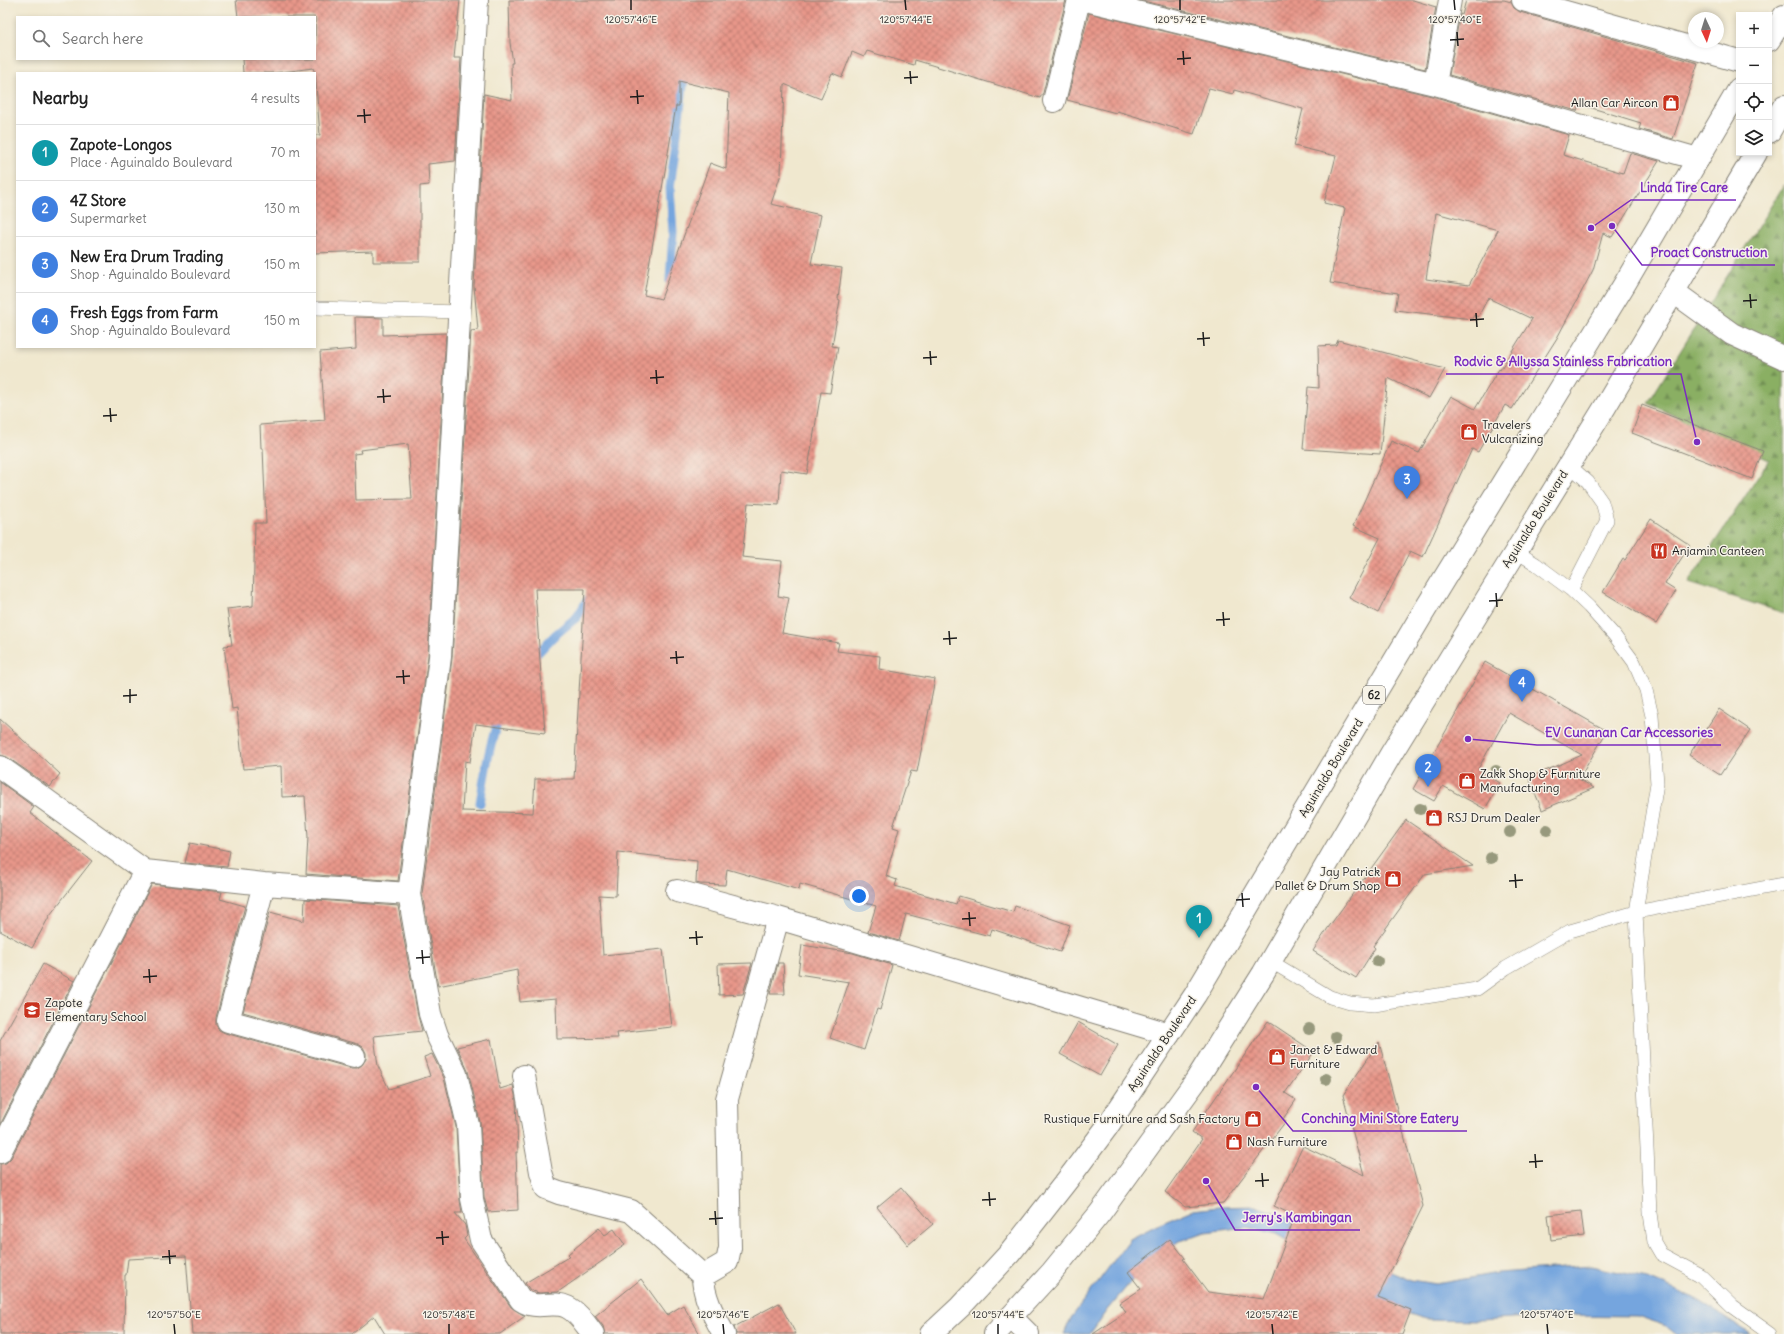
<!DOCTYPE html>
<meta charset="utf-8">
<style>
:root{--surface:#fff;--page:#f2f2f2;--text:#222;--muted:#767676;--line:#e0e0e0;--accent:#7c3aed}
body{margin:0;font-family:Delius,sans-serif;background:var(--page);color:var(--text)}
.controls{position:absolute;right:12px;top:12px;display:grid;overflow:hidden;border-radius:0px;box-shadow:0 2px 6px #0003}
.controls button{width:36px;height:36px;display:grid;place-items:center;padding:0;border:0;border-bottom:1px solid var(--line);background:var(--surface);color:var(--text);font:20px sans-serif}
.compass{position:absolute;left:1688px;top:12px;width:36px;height:36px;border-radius:50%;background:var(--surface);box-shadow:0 2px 6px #0003;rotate:176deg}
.you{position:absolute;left:859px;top:896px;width:14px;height:14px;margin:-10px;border:3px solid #fff;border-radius:50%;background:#1a73e8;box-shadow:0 0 0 6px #1a73e833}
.badge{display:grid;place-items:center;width:26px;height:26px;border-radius:50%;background:var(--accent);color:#fff;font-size:13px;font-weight:700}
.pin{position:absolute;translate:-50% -33px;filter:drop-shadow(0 1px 2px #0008)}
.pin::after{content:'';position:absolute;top:21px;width:14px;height:12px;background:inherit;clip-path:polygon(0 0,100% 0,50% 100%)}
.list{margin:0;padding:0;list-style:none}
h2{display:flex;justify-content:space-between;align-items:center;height:52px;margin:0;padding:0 16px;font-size:17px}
h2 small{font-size:13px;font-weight:400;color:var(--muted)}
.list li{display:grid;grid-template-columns:26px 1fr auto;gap:12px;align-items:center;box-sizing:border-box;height:56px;padding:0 16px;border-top:1px solid var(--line)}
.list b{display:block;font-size:15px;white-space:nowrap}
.list p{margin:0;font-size:13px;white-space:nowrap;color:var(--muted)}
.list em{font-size:13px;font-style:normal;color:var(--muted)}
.icon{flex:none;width:22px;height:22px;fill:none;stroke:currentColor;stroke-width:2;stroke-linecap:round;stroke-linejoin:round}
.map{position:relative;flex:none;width:1784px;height:1334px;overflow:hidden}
.search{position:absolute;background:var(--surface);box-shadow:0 2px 6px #0003;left:16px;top:16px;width:300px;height:44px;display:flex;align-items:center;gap:10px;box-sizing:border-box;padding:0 14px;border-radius:0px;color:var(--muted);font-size:15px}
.panel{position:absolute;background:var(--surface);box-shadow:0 2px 6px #0003;left:16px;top:72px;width:300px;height:276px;border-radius:0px}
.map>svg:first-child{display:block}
.forest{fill:url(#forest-firs);stroke:#536640}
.water{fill:#74a5de;stroke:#48607d}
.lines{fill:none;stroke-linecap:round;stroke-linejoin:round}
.stream{stroke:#74a5de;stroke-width:9}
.building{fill:url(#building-cross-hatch);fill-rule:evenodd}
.service-casing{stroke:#868276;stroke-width:14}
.minor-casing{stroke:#868276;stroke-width:24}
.trunk-casing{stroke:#868276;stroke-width:24}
.service{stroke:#fff;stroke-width:13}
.minor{stroke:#fff;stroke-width:22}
.trunk{stroke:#fff;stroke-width:22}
.tree{fill:#97997d}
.ticks{fill:none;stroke:#1c1c1c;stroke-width:1.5}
.labels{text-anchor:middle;stroke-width:3;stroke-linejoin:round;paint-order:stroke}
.shield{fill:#f7f3e8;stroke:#5e5c59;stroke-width:1}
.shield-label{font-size:11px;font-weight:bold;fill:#1c1c1c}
.poi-label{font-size:12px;fill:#1c1c1c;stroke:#f7f3e8;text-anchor:start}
.street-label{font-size:12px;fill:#1c1c1c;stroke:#f7f3e8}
.ticks-label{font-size:10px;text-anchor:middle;fill:#1c1c1c;stroke:#f7f3e8;stroke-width:3;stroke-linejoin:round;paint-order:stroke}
.leader{fill:none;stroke:#7b2cbf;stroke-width:1.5}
.callout-dot{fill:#7b2cbf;stroke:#f7f3e8;stroke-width:1.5}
.callout-label{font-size:13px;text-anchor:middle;font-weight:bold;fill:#7b2cbf;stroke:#f7f3e8;stroke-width:3;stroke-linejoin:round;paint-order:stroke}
</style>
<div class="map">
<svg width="1784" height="1334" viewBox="0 0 1784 1334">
<defs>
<pattern id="forest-firs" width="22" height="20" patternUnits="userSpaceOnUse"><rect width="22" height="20" fill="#8aaf64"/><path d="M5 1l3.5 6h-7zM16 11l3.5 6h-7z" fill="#708e52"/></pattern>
<pattern id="building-cross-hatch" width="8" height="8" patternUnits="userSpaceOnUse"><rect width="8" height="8" fill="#e8978a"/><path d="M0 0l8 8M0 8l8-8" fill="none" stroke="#bb7a70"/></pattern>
</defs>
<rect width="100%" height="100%" fill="#f7f3e8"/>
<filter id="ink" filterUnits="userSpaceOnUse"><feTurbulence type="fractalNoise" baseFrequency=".025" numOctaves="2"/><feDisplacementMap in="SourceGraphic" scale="8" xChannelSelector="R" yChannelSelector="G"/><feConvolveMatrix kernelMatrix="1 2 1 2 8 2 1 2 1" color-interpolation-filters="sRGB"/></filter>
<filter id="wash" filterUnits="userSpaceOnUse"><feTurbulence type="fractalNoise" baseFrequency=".012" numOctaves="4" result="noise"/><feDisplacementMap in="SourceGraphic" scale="16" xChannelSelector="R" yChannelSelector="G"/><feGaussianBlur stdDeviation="0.9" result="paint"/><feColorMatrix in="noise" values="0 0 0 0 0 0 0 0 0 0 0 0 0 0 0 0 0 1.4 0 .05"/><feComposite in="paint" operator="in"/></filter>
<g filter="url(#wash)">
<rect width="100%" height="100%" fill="#f0e8cf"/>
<path class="forest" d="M1784 185V613L1688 583 1769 460 1648 403Z"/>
<path class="water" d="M1255 1206 1289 1217 1379 1266 1412 1280 1436 1284 1498 1273 1591 1266 1647 1278 1694 1298 1750 1334H1677L1667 1326 1637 1316 1559 1315 1480 1320 1426 1319 1390 1307 1331 1266 1276 1234 1247 1227 1205 1232 1180 1241 1160 1254 1141 1270 1107 1310 1090 1334H1064L1071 1318 1130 1239 1155 1226 1193 1210 1218 1207Z"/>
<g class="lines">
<path class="stream" d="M670 281 673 232 670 188 685 71
M531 660 555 635 577 617 590 596
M480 803C485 774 489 744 500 716"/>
</g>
<g id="blocks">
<path class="building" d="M236 0H460L454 58H461L455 161 428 164 429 185 420 186V262H373V251L315 253V135H320L315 73 313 68 275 73H243L242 59H315V17H238Z
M509 0H1066L1043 93 1040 98 915 60 914 65 867 51 864 57 852 52 842 77 832 73 821 99 784 84 781 174 771 204 821 215 811 264 842 268 838 299 840 300 832 346 838 347 830 393 821 392 807 474 781 470 779 505 748 503 742 557 782 561 778 596 789 598 782 633 839 643 837 651 880 656 879 669 935 679 917 772 911 771 893 827 899 829 886 876 897 880 895 886 956 904 959 896 1013 912 1015 906 1070 925 1060 952 992 929 990 936 906 914 899 941 868 932 876 906 800 884 799 890 727 869 725 885 700 884 696 883 697 861 618 852 616 896 599 895 603 955 663 949 672 1027 617 1033 618 1038 557 1039 556 999 520 1002 517 970 438 986 422 894 452 658 471 331 478 330 474 286 484 94 512 100 511 63H513L510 43ZM679 81 729 93 726 169 710 163 661 299 644 295 676 106H679ZM535 589H585L574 779H535L533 813 462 811 465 761 470 762 476 724 545 733Z
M1139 0H1413L1436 7 1425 69Z
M1466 0H1504L1511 2 1514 8 1520 12 1698 63 1673 139 1639 129 1641 123 1579 104 1577 111 1449 75 1460 14 1462 15Z
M1089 13 1432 96 1569 135 1563 155 1623 173 1630 153 1659 161 1612 237 1603 233 1593 270 1557 338 1512 409 1505 405 1478 452 1472 449 1423 557 1410 551 1378 613 1349 598 1380 538 1353 526 1391 441 1419 453 1451 396 1475 409 1499 369 1500 370 1532 319 1488 298 1478 317 1474 315 1472 319 1395 310 1398 293 1330 283 1345 208 1324 203 1336 156 1294 146 1303 109 1234 90 1233 94 1209 88 1194 134 1117 111 1116 113 1067 100ZM1436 213 1498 230 1469 285 1426 279Z
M355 317 383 318V335L446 333 428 656 398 881 306 874 308 837 305 796 282 797 281 766 243 769 237 708 232 709 224 646 232 645 227 609 253 606 255 523H266L263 448H261L260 425 325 420 320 352 356 349ZM408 444 412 499 356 500 354 454 361 453 360 450Z
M1338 340 1445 369 1429 398 1388 378 1380 454 1303 449 1308 387 1319 388 1318 346 1336 345Z
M1642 405 1763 451 1752 479 1632 433Z
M1651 519 1690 545 1665 584 1676 591 1656 624 1603 592 1623 559 1625 560Z
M1485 662 1607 731 1579 779 1594 788 1542 810 1529 778 1582 755 1509 713 1478 769 1500 783 1485 809 1443 786 1434 801 1413 789Z
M1719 709 1750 730 1720 775 1689 755Z
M0 719 60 774 50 787 7 757 0 755Z
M0 782 34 807 30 813 92 861 50 915 32 948 0 931Z
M1406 820 1473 866 1425 874 1373 946 1375 948 1356 978 1313 951 1328 928Z
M190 843 230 851 227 867 185 863Z
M152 884 222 892 220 899 245 906 216 1018V1025L219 1030 225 1033 351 1068H357L362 1065 366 1059V1053L363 1047 358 1044 243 1012 270 912 304 921 305 899 398 906 418 1016 422 1031 374 1036 378 1066 389 1089 430 1076 424 1057 432 1054 444 1078 456 1127 460 1200 462 1213H455L465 1225 467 1236 464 1239 511 1307 525 1316 500 1334H385L374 1316 352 1334H192L186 1256 128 1259 126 1275H125L124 1334H0V1164L6 1163 11 1158Z
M802 945 853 953 892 965 880 1010 877 1009 864 1050 830 1038 849 982 798 974Z
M752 963 743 994 719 995 718 964Z
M778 963H783L785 994H770Z
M43 964 74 981 0 1125V1041Z
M1268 1021 1314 1052 1285 1093 1296 1100 1283 1119 1286 1121 1223 1203 1185 1207 1165 1192 1202 1139 1192 1132Z
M1078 1022 1118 1045 1100 1076 1060 1054Z
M491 1039 500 1089 513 1085 516 1100 518 1152H516L518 1210 488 1212 484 1197 480 1122 468 1071 457 1047Z
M1379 1042 1423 1206 1378 1297 1411 1310 1402 1334H1093L1126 1312 1120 1303 1141 1289 1128 1272 1170 1239 1185 1258 1183 1259 1208 1292 1264 1299 1295 1216 1274 1206 1303 1146 1364 1175 1343 1095Z
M901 1187 933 1224 908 1245 877 1207Z
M1581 1211 1584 1236 1551 1240 1548 1215Z
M599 1228 605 1235 614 1229 625 1245 558 1292 539 1293 530 1290 525 1283 570 1256 568 1254Z
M641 1279 667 1315 683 1305 700 1334H605L603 1326 595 1316Z
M779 1303 796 1334H736L734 1327Z"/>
</g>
</g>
<g filter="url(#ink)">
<use href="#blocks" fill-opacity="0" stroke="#868276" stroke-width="1"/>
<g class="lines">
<defs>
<path id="service" d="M315 308 460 312
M1569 465 1588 482 1602 502 1607 520 1571 590
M1515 551 1536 564 1571 590 1589 607 1614 635 1634 662 1646 690 1652 716 1657 783 1636 912 1650 1213 1654 1242 1661 1254 1700 1275 1732 1306 1771 1334
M1270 961 1330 997 1350 1003 1374 1005 1477 989 1506 968 1570 931 1636 912 1784 884"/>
<path id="minor" d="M1086 0 1435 84 1698 159
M1523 0 1739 61
M1435 84 1450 0
M1054 101 1079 0
M1674 292 1732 334 1784 358
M0 767 145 871 264 884 409 894 440 657 477 0
M264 884 228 1021 354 1056
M677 891 778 918 1169 1034
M409 894 430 1014 437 1035 456 1074 468 1125 472 1199 481 1240 521 1300C537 1311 552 1300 567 1307 578 1312 586 1325 593 1334
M524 1076 541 1172 546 1188 559 1193 631 1211 703 1276
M0 1152 145 871
M1011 1317 1028 1334
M724 1334C714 1316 703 1297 703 1276L727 1262 730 1248 727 1099 778 918"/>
<path id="trunk" d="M1769 40 1784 16
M1769 132 1784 106
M931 1334 960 1307 1010 1253 1072 1174 1107 1127 1195 995 1423 613 1624 285 1739 89
M995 1334 1052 1272 1100 1213 1195 1082 1263 974 1391 754 1605 407 1756 153"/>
</defs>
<use href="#service" class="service-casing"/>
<use href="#minor" class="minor-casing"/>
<use href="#trunk" class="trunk-casing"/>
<use href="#service" class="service"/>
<use href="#minor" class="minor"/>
<use href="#trunk" class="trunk"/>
</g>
<g class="tree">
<circle cx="1496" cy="771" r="6"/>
<circle cx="1420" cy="809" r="6"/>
<circle cx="1547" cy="830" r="6"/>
<circle cx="1510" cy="832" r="6"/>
<circle cx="1491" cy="858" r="6"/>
<circle cx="1377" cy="961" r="6"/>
<circle cx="1309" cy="1029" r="6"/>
<circle cx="1336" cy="1037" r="6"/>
<circle cx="1326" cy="1079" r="6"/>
</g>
</g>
<path class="ticks" d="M631 0V10M905 0 906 10M1180 0V10M1454 0 1455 10M1457 32 1458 46M1450 40 1464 39M1183 51 1184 65M1177 59 1191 58M910 71 911 84M904 78 918 77M637 90 638 104M630 97 644 96M364 109 365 123M357 116 371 115M1750 294 1751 308M1743 301 1757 300M1476 313 1477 327M1470 320 1484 319M1203 332 1204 346M1197 339 1210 338M930 351 931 365M923 358 937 357M656 370 657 384M650 378 664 377M383 389 384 403M377 397 391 396M110 408 111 422M103 416 117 415M1496 593 1497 607M1489 601 1503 600M1223 612 1224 626M1216 620 1230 619M949 631 950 645M943 639 957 638M676 651 677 664M670 658 684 657M403 670 404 684M396 677 410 676M130 689V703M123 696 137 695M1515 874 1516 888M1509 881 1523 880M1242 893 1243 907M1236 900 1250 899M969 912 970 926M962 919 976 918M696 931 697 945M689 938 703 937M422 950 423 964M416 958 430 957M149 969 150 983M143 977 157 976M1535 1154 1536 1168M1529 1162 1543 1161M1262 1173 1263 1187M1255 1181 1269 1180M989 1192 990 1206M982 1200 996 1199M715 1211 716 1225M709 1219 723 1218M442 1231 443 1245M436 1238 449 1237M169 1250 170 1264M162 1257 176 1256M174 1324 175 1334M449 1324V1334M723 1324 724 1334M998 1324V1334M1272 1324 1273 1334M1547 1324 1548 1334"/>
<defs>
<symbol id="shop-square" viewBox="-11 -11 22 22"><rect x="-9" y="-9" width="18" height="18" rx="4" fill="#c8321e" stroke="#f7f3e8"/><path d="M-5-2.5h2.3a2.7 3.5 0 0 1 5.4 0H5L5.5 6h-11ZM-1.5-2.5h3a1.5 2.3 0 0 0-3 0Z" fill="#fff"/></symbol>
<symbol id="restaurant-square" viewBox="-11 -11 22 22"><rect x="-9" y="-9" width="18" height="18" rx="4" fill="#c8321e" stroke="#f7f3e8"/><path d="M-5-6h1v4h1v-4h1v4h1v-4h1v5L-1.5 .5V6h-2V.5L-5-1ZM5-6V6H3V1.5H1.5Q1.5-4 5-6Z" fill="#fff"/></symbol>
<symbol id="school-square" viewBox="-11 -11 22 22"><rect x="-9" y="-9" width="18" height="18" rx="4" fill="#c8321e" stroke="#f7f3e8"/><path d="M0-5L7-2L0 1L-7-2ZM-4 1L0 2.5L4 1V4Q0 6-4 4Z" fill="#fff"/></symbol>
</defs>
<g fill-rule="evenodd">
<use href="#shop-square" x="1661" y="93" width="20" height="20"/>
<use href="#shop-square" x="1459" y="422" width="20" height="20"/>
<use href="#restaurant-square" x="1649" y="541" width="20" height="20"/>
<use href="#shop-square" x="1457" y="771" width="20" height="20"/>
<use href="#shop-square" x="1424" y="808" width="20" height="20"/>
<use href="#shop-square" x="1383" y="869" width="20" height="20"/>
<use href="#school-square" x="22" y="1000" width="20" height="20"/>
<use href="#shop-square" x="1267" y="1047" width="20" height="20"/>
<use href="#shop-square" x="1243" y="1109" width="20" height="20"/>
<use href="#shop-square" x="1224" y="1132" width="20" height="20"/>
</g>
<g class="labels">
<rect class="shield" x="1363" y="686" width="22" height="18" rx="3"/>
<g class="shield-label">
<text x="1374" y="699">62</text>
</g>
<g class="poi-label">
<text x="1658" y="107" text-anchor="end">Allan Car Aircon</text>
<text x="1482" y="429">Travelers<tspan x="1482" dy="14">Vulcanizing</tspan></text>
<text x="1672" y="555">Anjamin Canteen</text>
<text x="1480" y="778">Zakk Shop &amp; Furniture<tspan x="1480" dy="14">Manufacturing</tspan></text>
<text x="1447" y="822">RSJ Drum Dealer</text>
<text x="1380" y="876" text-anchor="end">Jay Patrick<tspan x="1380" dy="14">Pallet &amp; Drum Shop</tspan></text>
<text x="45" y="1007">Zapote<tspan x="45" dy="14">Elementary School</tspan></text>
<text x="1290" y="1054">Janet &amp; Edward<tspan x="1290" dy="14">Furniture</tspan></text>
<text x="1240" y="1123" text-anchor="end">Rustique Furniture and Sash Factory</text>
<text x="1247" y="1146">Nash Furniture</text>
</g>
<g class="street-label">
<text transform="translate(1535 519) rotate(-58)" y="4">Aguinaldo Boulevard</text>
<text transform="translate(1331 768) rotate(-59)" y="4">Aguinaldo Boulevard</text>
<text transform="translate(1162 1044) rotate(-56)" y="4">Aguinaldo Boulevard</text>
</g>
</g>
<g class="ticks-label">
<text x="631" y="23">120°57'46"E</text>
<text x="906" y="23">120°57'44"E</text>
<text x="1180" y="23">120°57'42"E</text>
<text x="1455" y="23">120°57'40"E</text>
<text x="174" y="1318">120°57'50"E</text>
<text x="449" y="1318">120°57'48"E</text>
<text x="723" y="1318">120°57'46"E</text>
<text x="998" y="1318">120°57'44"E</text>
<text x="1272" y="1318">120°57'42"E</text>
<text x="1547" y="1318">120°57'40"E</text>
</g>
<path class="leader" d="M1591 228L1631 200H1736M1612 226L1642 265H1775M1697 442L1681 374H1446M1468 739L1537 745H1721M1256 1087L1293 1131H1467M1206 1181L1235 1230H1360"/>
<g class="callout-dot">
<circle cx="1591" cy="228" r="4"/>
<circle cx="1612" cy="226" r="4"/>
<circle cx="1697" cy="442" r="4"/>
<circle cx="1468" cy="739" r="4"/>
<circle cx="1256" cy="1087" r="4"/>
<circle cx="1206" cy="1181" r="4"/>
</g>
<g class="callout-label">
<text x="1684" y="192">Linda Tire Care</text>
<text x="1709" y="257">Proact Construction</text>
<text x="1563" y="366">Rodvic &amp; Allyssa Stainless Fabrication</text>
<text x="1629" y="737">EV Cunanan Car Accessories</text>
<text x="1380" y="1123">Conching Mini Store Eatery</text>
<text x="1297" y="1222">Jerry's Kambingan</text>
</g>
</svg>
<div class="controls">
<button>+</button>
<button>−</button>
<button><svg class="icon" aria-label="locate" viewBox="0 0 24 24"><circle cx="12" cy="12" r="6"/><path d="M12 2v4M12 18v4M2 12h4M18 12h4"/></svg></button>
<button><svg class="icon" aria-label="layers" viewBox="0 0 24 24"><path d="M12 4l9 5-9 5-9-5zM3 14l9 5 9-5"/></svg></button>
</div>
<svg class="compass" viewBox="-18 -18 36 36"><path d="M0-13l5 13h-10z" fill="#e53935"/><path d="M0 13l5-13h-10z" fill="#767676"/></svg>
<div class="you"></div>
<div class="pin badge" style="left:1199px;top:938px;background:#0f9aa8">1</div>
<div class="pin badge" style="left:1428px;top:787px;background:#3f7fe0">2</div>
<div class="pin badge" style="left:1407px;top:499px;background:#3f7fe0">3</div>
<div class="pin badge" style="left:1522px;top:702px;background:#3f7fe0">4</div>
<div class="search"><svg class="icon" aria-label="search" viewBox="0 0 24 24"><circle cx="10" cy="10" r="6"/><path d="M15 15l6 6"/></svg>Search here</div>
<section class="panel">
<h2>Nearby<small>4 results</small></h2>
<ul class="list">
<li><span class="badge" style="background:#0f9aa8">1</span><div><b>Zapote-Longos</b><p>Place · Aguinaldo Boulevard</p></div><em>70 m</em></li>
<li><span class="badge" style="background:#3f7fe0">2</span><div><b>4Z Store</b><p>Supermarket</p></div><em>130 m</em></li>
<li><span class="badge" style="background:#3f7fe0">3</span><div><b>New Era Drum Trading</b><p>Shop · Aguinaldo Boulevard</p></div><em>150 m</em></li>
<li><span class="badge" style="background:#3f7fe0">4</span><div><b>Fresh Eggs from Farm</b><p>Shop · Aguinaldo Boulevard</p></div><em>150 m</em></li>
</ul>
</section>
</div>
